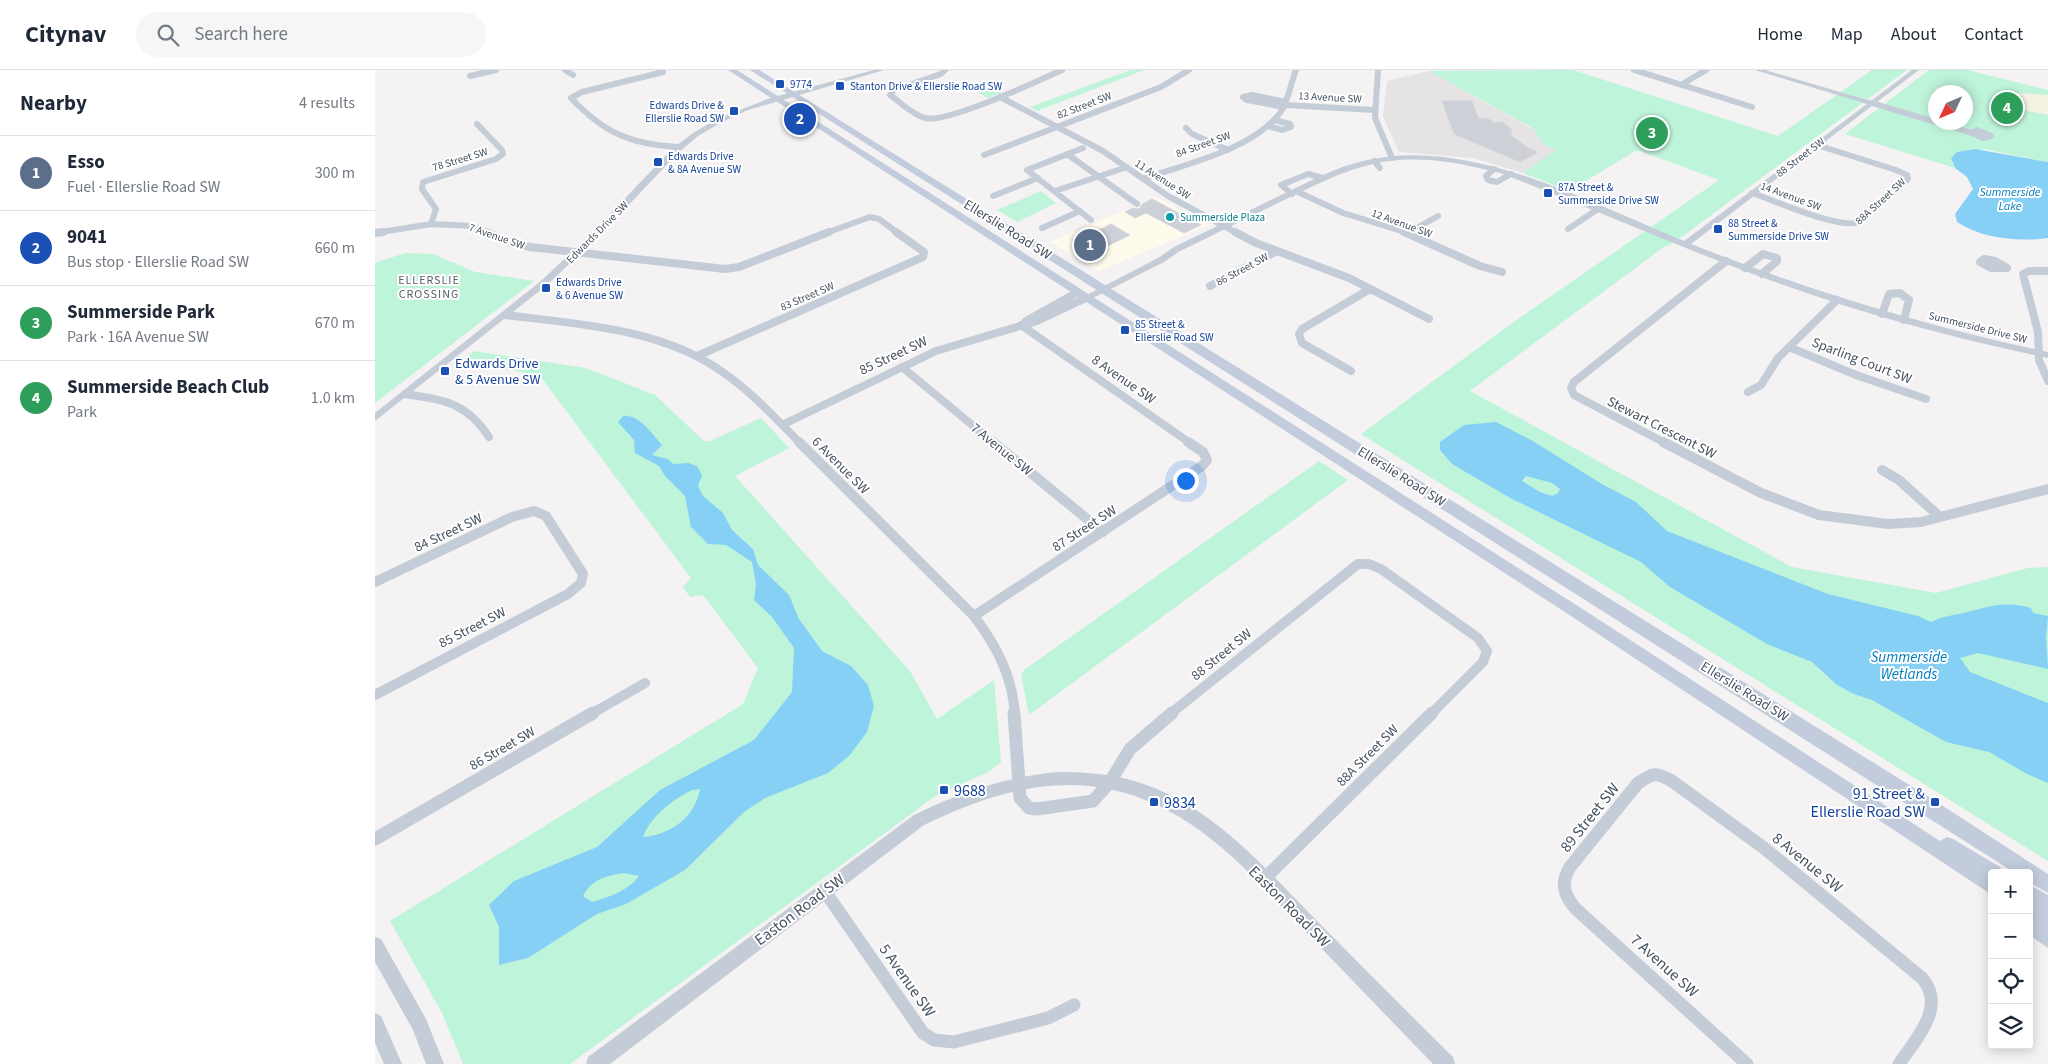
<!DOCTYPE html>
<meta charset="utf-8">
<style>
:root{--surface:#fff;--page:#f6f6f7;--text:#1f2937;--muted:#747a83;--line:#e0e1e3;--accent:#0853f8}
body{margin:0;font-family:"Source Sans 3",sans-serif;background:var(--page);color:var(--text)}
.controls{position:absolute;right:15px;bottom:15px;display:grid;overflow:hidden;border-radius:5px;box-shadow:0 2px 12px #0003}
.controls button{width:45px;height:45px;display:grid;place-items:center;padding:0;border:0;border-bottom:1px solid var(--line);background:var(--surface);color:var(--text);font:25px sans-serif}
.compass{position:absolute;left:1553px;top:15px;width:45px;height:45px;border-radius:50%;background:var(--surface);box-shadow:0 2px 12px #0003;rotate:226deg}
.you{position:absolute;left:810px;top:410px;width:18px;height:18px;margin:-12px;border:4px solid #fff;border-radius:50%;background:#1a73e8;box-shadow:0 0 0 8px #1a73e833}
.badge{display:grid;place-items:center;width:32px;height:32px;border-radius:50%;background:var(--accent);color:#fff;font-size:16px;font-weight:700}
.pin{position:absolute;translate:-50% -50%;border:2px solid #fff;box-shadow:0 1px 5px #0006}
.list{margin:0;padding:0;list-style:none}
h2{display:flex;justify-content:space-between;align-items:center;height:65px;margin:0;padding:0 20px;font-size:21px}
h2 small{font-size:16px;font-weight:400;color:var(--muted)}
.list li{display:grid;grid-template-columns:32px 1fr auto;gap:15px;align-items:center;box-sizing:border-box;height:75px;padding:0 20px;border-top:1px solid var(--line)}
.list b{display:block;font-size:19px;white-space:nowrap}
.list p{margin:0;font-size:16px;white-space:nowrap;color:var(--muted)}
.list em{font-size:16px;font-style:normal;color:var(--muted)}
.icon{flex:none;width:28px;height:28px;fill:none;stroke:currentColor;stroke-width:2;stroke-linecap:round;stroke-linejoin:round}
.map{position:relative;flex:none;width:1673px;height:994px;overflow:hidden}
header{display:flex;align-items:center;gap:30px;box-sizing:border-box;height:70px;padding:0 25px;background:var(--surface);border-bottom:1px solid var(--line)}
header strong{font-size:24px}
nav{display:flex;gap:28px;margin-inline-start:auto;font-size:18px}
.search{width:350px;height:45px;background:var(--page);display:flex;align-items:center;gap:12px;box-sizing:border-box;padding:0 18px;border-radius:28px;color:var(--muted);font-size:19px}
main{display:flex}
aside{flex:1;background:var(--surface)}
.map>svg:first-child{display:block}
.commercial{fill:#fefbec}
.education{fill:#e5e3e4}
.green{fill:#bef4da;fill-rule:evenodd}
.sand{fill:#f6f2e2}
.water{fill:#87d0f5;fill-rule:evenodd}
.building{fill:#cdd0d6;stroke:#d5d7de}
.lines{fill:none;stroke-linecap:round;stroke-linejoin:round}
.minor-far3{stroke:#c4ccd7;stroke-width:6}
.minor-far2{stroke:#c4ccd7;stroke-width:8}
.minor-far1{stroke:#c4ccd7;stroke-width:10}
.minor{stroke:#c4ccd7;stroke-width:13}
.tertiary{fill:#c4ccd7;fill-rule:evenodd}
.secondary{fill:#c3ccdc;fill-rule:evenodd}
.transit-dot{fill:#1a4fb4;stroke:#fff;stroke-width:2}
.culture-dot{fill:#0f9aa8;stroke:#fff;stroke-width:2}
.labels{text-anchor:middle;stroke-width:4;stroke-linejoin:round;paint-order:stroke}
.far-transit-label{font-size:11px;fill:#164399;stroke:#fff;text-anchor:start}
.far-street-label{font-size:11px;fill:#475261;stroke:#fff}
.far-culture-label{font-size:11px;fill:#0d838f;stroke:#fff;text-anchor:start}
.far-water-label{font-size:12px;font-style:italic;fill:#007dbc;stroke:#fff}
.far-neighbourhood-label{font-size:12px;letter-spacing:1px;fill:#5d6168;stroke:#fff}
.street-label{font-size:14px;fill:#475261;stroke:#fff}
.transit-label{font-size:14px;fill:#164399;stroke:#fff;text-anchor:start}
.water-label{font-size:15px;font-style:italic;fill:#007dbc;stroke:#fff}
.near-transit-label{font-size:16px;fill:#164399;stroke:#fff;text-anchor:start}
.near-street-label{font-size:16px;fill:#475261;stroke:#fff}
</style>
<header>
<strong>Citynav</strong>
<div class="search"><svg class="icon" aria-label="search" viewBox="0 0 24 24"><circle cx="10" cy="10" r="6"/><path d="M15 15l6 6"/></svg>Search here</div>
<nav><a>Home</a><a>Map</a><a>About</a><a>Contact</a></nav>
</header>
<main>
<aside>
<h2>Nearby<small>4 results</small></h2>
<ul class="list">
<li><span class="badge" style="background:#5c6f8a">1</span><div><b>Esso</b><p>Fuel · Ellerslie Road SW</p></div><em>300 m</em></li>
<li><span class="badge" style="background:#1a4fb4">2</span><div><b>9041</b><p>Bus stop · Ellerslie Road SW</p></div><em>660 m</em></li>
<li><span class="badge" style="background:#2e9e5b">3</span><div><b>Summerside Park</b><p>Park · 16A Avenue SW</p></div><em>670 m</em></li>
<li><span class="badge" style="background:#2e9e5b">4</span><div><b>Summerside Beach Club</b><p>Park</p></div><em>1.0 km</em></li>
</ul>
</aside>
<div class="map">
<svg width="1673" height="994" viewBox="0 0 1673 994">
<rect width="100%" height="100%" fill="#f4f2f2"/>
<path class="commercial" d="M781 127 832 154 831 156 724 201 675 172Z"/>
<path class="education" d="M1054 1 1159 60 1168 74 1181 80 1148 103 1098 88 1024 82 1008 46 1012 11Z"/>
<path class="green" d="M756 0H769L662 41 655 37Z
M1198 0 1403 66 1497 0H1532L1308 166 1293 176H1290L1095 321 1417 497 1561 523 1653 498 1673 497V791L986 364 1140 251 1344 110 1262 80 1194 121 1148 103 1181 80 1168 74 1159 59 1054 1Z
M1554 0H1592L1673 20V92L1609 79 1576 90 1580 98 1470 64ZM1560 22H1590V52H1560Z
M608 12 628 22 613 28 594 17Z
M666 121 681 133 642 152 622 140Z
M30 183 58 184 100 202 159 211 0 333V193Z
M99 281 211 298 280 325 329 371H335L386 348 414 378 360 406 535 601 562 649 619 610 626 692 615 701 559 727 195 994H88L67 943 15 851 368 634 383 598 328 525 315 527 308 517 316 508 165 306 89 290Z
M944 391 973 410 654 645 646 605 649 600Z"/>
<path class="sand" d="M1642 23 1673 25V45C1660 42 1639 41 1631 28Z"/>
<path class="water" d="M1600 79 1673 92V168C1643 172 1608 169 1582 152L1580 144 1598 119 1592 107 1580 98 1576 88 1582 82Z
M248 346C264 344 277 364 287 375L277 385 293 389 298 394 313 393 322 396 327 405 323 416 328 426 348 443 357 460 378 479 383 495 414 525 424 549 447 581 476 596 493 615 499 636 492 662 474 686 453 703 390 728 369 742 310 800 251 834 222 844 153 888 124 895V857L114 835 139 811 222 777 285 720 379 670 417 622 419 578 397 547 379 530 381 514 377 492 351 475 333 474 316 457 310 426 290 406 284 396 260 383 259 370 243 352ZM317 720 325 719C320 747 296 765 268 767 276 746 297 730 317 720ZM249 803 264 806C253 821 234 827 217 832L208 826C217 809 231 806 249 803Z
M1121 352 1156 370 1227 414 1261 432 1292 461 1453 524 1543 546 1556 552C1564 548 1569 547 1578 545 1609 540 1623 529 1656 538L1658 543 1673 546 1671 568 1673 599 1603 583 1585 588 1595 602 1673 633V713L1652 704 1614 682 1571 672 1497 630 1479 624 1462 615 1437 592 1392 574 1295 517 1266 492 1137 429 1077 394 1065 380V372L1089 355ZM1151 406 1177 413 1185 419 1183 423 1177 426 1165 422 1147 411Z"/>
<path class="building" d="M1067 31H1097L1104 49 1112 48 1120 53 1127 52 1138 60H1134L1137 63H1133L1153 78 1163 82 1145 92 1079 64Z
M777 129 781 131 826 155 809 163 771 143 760 148 750 142 758 138 764 139 767 134Z
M736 154 755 165 720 182 702 171Z"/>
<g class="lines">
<path class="minor-far3" d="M190 0 198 5
M570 0 566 4 519 20 515 25C525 32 538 45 550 48 571 54 663 11 687 0
M1003 0 1000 48 1017 88
M1259 0 1377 37
M288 2 207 22 196 28C229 63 255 74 303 77
M95 6 121 0
M1306 15 1331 0
M625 27 728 81 793 126 862 163
M1497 33 1560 52
M910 35 999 40
M909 37 872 30 868 27 877 25 911 32
M1562 52 1597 63
M102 54 127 80 128 84 121 89 48 112 47 119 61 139 56 154 98 156 114 163
M893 56 907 60 916 57 915 54 899 50
M811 58 817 64 853 80
M1602 60 1616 66 1608 68 1597 63Z
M708 78 652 100 716 150
M692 84 762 134
M609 85 786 17 814 0
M999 91 1005 98
M1119 99 1111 106 1113 110 1122 112 1136 104
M768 109C810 94 877 80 905 43 913 32 916 13 921 0
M680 121 752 97
M921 121 968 143 1033 163
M1377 123C1401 131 1464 160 1485 152L1533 109 1532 105 1521 100 1442 75
M917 124 906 115 933 104 948 108
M618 126 663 108
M667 158 705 141
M1193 159 1223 139
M0 163 56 154
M451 163 495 147 504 149 523 163
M1033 163 1063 146"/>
<path class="minor-far2" d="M111 162 137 173 155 177 350 199 364 197 454 162
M860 162 881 173 974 208 1054 249
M1029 162 1105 196 1127 202
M0 163 8 162
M1033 163 1035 162
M1609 189 1620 191 1632 198H1616L1605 192Z
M1370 198 1388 184 1402 188V191L1387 204
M1673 201H1654L1648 204 1663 262 1664 290 1673 311
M835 216 900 182
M1507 244 1514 224 1525 223 1534 230 1529 250
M130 245C202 254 285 258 346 301 376 321 400 348 425 373
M651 251 703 222
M646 255 815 373
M1414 277 1481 305 1551 329
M322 286 548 187 549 182 521 162
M527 297 619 373
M976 301 927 273 924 264 927 259 995 219
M1373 322 1386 315 1403 288 1462 230
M30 324C69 330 91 332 114 367
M407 355 561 281 662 251 711 228
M1290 373 1199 325 1196 318 1199 312 1351 191"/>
<path class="minor-far1" d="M424 372 599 546C622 577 637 605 640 644
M618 372 728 462
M1288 372 1386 423 1444 445 1513 454 1546 452 1673 419
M1507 400 1524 410 1565 447
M0 512 137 447 159 441 171 446 208 504 206 513 193 524 0 625
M599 546 827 396 832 390 828 382 813 372
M216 644 270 613
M795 644 983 494H994L1006 499 1103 568 1112 581 1108 592 1056 644"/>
<path class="minor" d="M639 643 645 728 654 738 662 739 718 731 735 712 755 679 797 643
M0 769 218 643
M889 809 1057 643
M449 820 548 963 559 970 579 972 673 948 699 935
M1372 994 1201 839C1189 825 1185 814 1195 797L1263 713C1279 703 1280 702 1297 711L1389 778 1547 908C1572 937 1541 969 1524 994"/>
<path class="tertiary" d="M499 0H509L373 40 347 52 323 66 303 83 225 165 172 215 0 351V343L166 211 219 161 297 79 318 63 342 49 395 28Z
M1380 0H1390L1496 31 1537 0H1544L1316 174C1432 220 1551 256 1673 282V288C1582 269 1491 245 1403 213 1309 180 1218 138 1125 103 1090 94 1052 86 1015 91 975 96 941 115 905 132 872 148 838 165 805 181L789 192 714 230 711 231 706 228 783 188 799 177C834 160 869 143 904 126 932 113 958 98 988 91 1093 65 1213 132 1309 171L1492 34Z
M681 702C704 702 726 703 748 708 830 727 885 793 941 850 987 896 1032 942 1078 987L1080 994H1058L868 797C767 699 673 694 549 755L235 994H211L213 987 539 745C586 722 628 708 681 702Z
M0 867 6 869 51 949 69 994H51L38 960 0 892Z
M0 943 6 946 27 994H9L0 973Z"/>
<path class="secondary" d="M353 0H362L1206 538 1565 771 1572 767 1578 769 1625 797 1628 803H1617V825L1196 546Z
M375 0H384L1565 734 1673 804V823L1654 812V803H1640Z
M1654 815 1673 825V878L1654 865Z"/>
</g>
<g class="transit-dot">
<rect x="400" y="9" width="10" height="10" rx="2.5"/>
<rect x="460" y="11" width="10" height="10" rx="2.5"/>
<rect x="354" y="36" width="10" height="10" rx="2.5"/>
<rect x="278" y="87" width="10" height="10" rx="2.5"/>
<rect x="1168" y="118" width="10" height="10" rx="2.5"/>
<rect x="1338" y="154" width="10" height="10" rx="2.5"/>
<rect x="166" y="213" width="10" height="10" rx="2.5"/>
<rect x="745" y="255" width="10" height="10" rx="2.5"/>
<rect x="65" y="296" width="10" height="10" rx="2.5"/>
<rect x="564" y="715" width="10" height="10" rx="2.5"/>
<rect x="774" y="727" width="10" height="10" rx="2.5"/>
<rect x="1555" y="727" width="10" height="10" rx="2.5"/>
</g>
<circle class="culture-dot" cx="795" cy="147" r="5"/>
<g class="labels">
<g class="far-transit-label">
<text x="415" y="18">9774</text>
<text x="475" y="20">Stanton Drive &amp; Ellerslie Road SW</text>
<text x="349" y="39" text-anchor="end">Edwards Drive &amp;<tspan x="349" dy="13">Ellerslie Road SW</tspan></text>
<text x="293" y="90">Edwards Drive<tspan x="293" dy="13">&amp; 8A Avenue SW</tspan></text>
<text x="1183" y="121">87A Street &amp;<tspan x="1183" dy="13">Summerside Drive SW</tspan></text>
<text x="1353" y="157">88 Street &amp;<tspan x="1353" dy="13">Summerside Drive SW</tspan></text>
<text x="181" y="216">Edwards Drive<tspan x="181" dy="13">&amp; 6 Avenue SW</tspan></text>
<text x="760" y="258">85 Street &amp;<tspan x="760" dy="13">Ellerslie Road SW</tspan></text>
</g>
<g class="far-street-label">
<text transform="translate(955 27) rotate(3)" y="4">13 Avenue SW</text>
<text transform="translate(709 35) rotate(-21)" y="4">82 Street SW</text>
<text transform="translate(828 74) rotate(-20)" y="4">84 Street SW</text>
<text transform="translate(1425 87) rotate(-37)" y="4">88 Street SW</text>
<text transform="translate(85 89) rotate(-17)" y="4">78 Street SW</text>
<text transform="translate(788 109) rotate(33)" y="4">11 Avenue SW</text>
<text transform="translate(1416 126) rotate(20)" y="4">14 Avenue SW</text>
<text transform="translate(1505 131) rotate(-42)" y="4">88A Street SW</text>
<text transform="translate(1027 153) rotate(20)" y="4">12 Avenue SW</text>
<text transform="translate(222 162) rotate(-45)" y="4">Edwards Drive SW</text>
<text transform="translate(122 166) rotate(19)" y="4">7 Avenue SW</text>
<text transform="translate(867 199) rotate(-28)" y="4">86 Street SW</text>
<text transform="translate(432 226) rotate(-23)" y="4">83 Street SW</text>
<text transform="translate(1603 257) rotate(14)" y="4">Summerside Drive SW</text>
</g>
<g class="far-culture-label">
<text x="805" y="151">Summerside Plaza</text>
</g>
<g class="far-water-label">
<text x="1635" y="126">Summerside<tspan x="1635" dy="14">Lake</tspan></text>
</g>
<g class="far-neighbourhood-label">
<text x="54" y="214">ELLERSLIE<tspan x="54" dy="14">CROSSING</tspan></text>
</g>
<g class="street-label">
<text transform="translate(633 159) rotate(32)" y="5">Ellerslie Road SW</text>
<text transform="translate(518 285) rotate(-25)" y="5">85 Street SW</text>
<text transform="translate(1487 290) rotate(21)" y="5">Sparling Court SW</text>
<text transform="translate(749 309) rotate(35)" y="5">8 Avenue SW</text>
<text transform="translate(1287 357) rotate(27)" y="5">Stewart Crescent SW</text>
<text transform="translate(627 379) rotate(39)" y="5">7 Avenue SW</text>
<text transform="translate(466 395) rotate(45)" y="5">6 Avenue SW</text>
<text transform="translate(1027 406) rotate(32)" y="5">Ellerslie Road SW</text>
<text transform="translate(709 458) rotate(-33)" y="5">87 Street SW</text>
<text transform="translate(73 462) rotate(-25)" y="5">84 Street SW</text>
<text transform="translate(97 557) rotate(-27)" y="5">85 Street SW</text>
<text transform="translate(846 584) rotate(-39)" y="5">88 Street SW</text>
<text transform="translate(1370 621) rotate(32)" y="5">Ellerslie Road SW</text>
<text transform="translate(127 678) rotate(-30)" y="5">86 Street SW</text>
<text transform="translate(992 685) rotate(-45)" y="5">88A Street SW</text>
</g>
<g class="transit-label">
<text x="80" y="298">Edwards Drive<tspan x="80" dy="16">&amp; 5 Avenue SW</tspan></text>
</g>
<g class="water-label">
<text x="1534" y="592">Summerside<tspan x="1534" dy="17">Wetlands</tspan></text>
</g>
<g class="near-transit-label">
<text x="579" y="726">9688</text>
<text x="1550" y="729" text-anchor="end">91 Street &amp;<tspan x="1550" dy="18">Ellerslie Road SW</tspan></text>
<text x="789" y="738">9834</text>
</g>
<g class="near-street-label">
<text transform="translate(1214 747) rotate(-51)" y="6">89 Street SW</text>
<text transform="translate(1433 792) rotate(39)" y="6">8 Avenue SW</text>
<text transform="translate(915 836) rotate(45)" y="6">Easton Road SW</text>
<text transform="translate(424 839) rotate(-37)" y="6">Easton Road SW</text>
<text transform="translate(1290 895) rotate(42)" y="6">7 Avenue SW</text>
<text transform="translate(533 910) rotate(55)" y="6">5 Avenue SW</text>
</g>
</g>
</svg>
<div class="controls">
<button>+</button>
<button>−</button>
<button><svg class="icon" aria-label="locate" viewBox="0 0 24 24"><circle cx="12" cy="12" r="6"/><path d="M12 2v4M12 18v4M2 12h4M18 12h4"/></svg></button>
<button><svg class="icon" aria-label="layers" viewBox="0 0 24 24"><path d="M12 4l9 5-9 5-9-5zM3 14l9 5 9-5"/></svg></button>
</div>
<svg class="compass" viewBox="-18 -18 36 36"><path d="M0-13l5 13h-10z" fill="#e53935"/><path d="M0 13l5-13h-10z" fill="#747a83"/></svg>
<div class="you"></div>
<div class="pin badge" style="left:715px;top:175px;background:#5c6f8a">1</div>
<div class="pin badge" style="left:425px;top:49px;background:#1a4fb4">2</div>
<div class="pin badge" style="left:1277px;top:63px;background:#2e9e5b">3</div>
<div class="pin badge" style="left:1632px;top:38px;background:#2e9e5b">4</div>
</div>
</main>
